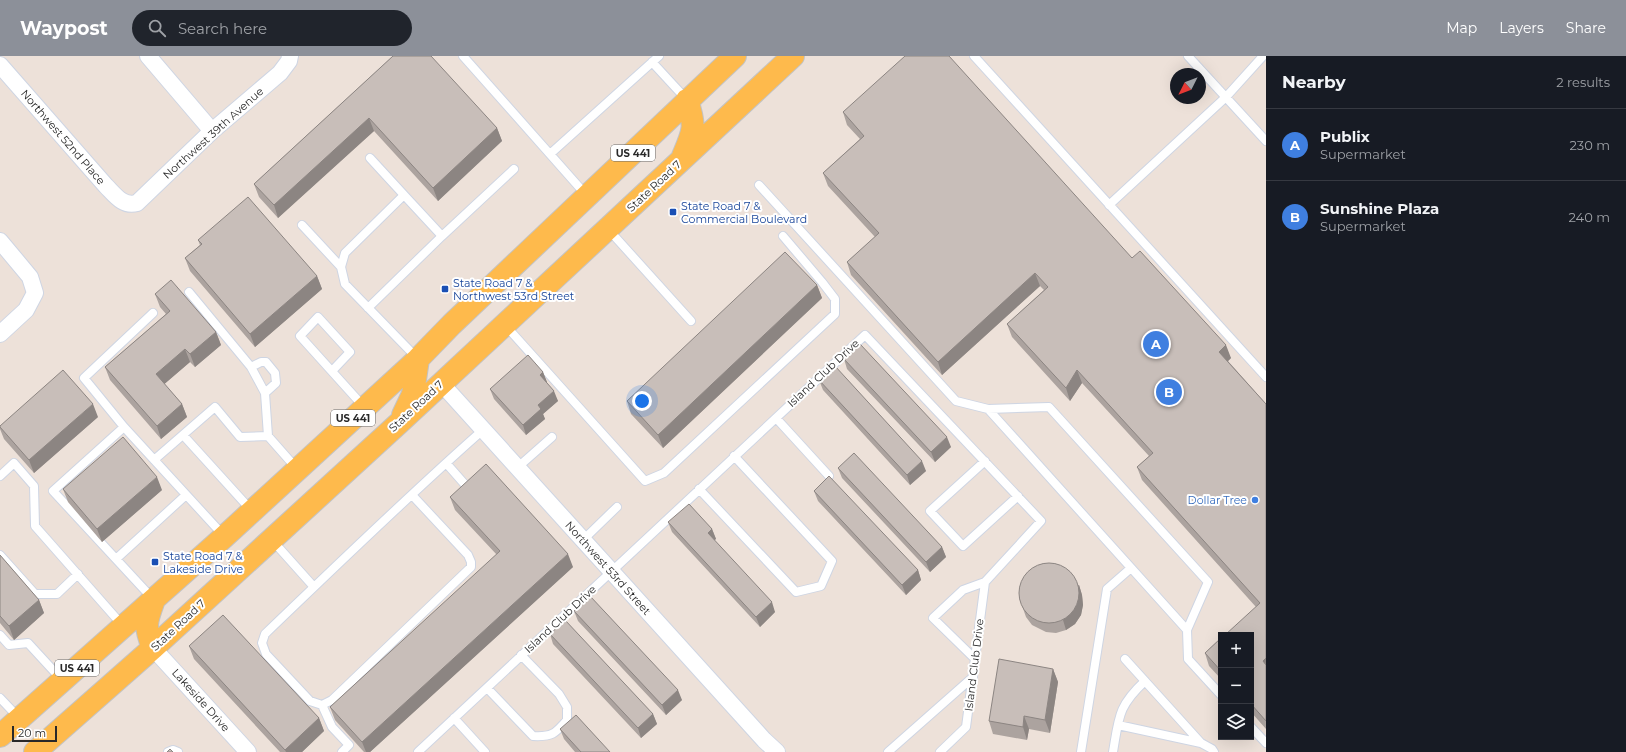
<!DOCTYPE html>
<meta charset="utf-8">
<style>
:root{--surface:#171b24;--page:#20242c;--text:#f1f3f6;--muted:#9ea1a6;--line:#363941;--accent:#8c9099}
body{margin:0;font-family:Montserrat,sans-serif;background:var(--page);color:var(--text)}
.controls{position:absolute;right:12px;bottom:12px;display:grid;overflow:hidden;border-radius:0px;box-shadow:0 4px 16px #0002}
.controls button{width:36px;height:36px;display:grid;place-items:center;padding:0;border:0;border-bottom:1px solid var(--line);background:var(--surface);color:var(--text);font:20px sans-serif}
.compass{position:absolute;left:1170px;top:12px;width:36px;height:36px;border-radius:50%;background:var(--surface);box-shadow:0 4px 16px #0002;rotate:228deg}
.scale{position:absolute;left:12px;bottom:10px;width:45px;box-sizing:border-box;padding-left:4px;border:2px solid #292929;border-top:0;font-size:11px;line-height:14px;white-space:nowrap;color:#292929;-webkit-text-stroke:3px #fff;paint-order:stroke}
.you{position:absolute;left:642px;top:345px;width:14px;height:14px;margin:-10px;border:3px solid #fff;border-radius:50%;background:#1a73e8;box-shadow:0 0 0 6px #1a73e833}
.badge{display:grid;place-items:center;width:26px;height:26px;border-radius:50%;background:var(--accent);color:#fff;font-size:13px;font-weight:700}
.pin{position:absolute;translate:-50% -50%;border:2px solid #fff;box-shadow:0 1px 4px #0006}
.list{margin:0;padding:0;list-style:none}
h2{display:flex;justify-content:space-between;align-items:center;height:52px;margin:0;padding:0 16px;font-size:17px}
h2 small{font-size:13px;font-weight:400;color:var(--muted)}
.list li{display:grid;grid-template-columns:26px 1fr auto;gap:12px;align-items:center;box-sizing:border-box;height:72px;padding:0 16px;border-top:1px solid var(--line)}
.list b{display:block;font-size:15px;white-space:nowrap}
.list p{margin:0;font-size:13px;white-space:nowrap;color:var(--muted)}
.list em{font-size:13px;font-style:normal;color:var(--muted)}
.icon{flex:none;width:22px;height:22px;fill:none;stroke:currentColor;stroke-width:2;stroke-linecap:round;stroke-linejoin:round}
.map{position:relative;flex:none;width:1266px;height:696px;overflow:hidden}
header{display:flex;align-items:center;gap:24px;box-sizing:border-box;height:56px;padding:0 20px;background:var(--accent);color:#fff}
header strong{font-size:19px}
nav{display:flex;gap:22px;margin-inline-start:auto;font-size:14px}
.search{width:280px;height:36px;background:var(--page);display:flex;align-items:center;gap:10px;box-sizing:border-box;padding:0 14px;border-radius:22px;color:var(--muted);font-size:15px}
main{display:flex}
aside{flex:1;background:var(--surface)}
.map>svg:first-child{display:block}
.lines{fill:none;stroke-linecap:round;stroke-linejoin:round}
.service-casing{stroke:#ced5e3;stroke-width:10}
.minor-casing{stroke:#ced5e3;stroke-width:18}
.primary-casing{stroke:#c3c3c3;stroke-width:24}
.service{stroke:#fff;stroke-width:8}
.minor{stroke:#fff;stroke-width:16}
.primary{stroke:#feba4c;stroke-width:22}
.wall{fill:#aca39f}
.shaded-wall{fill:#8c8582}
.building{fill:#c8beb9;stroke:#8c8582}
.transit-dot{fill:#1a4fb4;stroke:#fff;stroke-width:1.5}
.shop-dot{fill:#3f7fe0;stroke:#fff;stroke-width:1.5}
.labels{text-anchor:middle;stroke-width:4;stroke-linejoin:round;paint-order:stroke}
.shield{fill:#fff;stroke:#696969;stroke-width:1}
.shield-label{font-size:10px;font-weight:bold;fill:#292929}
.street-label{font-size:11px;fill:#292929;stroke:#fff}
.transit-label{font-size:11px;fill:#164399;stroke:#fff;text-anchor:start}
.shop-label{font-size:11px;fill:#366cbe;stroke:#fff;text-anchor:end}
</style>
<header>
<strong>Waypost</strong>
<div class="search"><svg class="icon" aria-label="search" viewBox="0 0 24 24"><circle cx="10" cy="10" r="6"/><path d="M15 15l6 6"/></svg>Search here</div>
<nav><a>Map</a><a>Layers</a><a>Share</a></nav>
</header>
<main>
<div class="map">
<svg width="1266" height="696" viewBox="0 0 1266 696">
<rect width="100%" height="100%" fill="#ede1d9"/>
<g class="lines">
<defs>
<path id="service" d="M463 0 587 140
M974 0 1266 321
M1188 0 1266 85
M652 6 687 44
M550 98 659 0
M370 102 404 139
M759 129 956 345 988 353 1187 574 1188 603 1221 639
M1109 149 1226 41 1263 0
M302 169 341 211
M608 173 691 265
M442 180 514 113
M189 236 251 311 265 337 268 380
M368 252 442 180 404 139 345 197 341 211 345 228 417 302
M505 269 645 425 664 417 835 258V243L822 226 783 180
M251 311 261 306H266L275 317 276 327 265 337
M332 315 350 296 318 261 300 280 364 351
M988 353 1049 351 1208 526 1187 574
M776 362 829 420
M124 371 84 322 153 257
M183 379 251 454
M154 404 215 351 240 381 268 380 297 413
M985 405 930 455 963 490 1018 440
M446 407 468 432
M518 411 552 381
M0 420 14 407 34 430 35 470 123 570
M699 433 796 536 821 530 832 505 734 400
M412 439 468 499 471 506V511L332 644 322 649 310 645 266 598 262 587 265 578C337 509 409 439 484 373
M272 484 314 531
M583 484 617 451
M0 499 35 538H57L78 518
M116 503 186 439
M153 543 53 435 124 371 224 480
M0 579 9 589 28 587 62 624
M975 603 933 562 963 534 985 526
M1125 603 1201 687
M487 632 533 680C552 681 555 678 567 664V651L559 638 521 599
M0 642 19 662
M322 649 332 671 349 689 342 696
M454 662 485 696
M1118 669 1201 687 1212 693 1214 696
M1251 671 1266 687
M168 696 173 694 178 696
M418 696 865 279 1041 465 985 526 966 671 940 696
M888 696 973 621
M1081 696 1107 533 1131 512
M1113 696C1119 661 1118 650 1145 625"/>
<path id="minor" d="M148 0 212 75
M0 9 106 130C115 139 123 151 137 147L212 75 280 17 289 5 290 0
M0 185 30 221 35 237 26 254 0 278
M441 327 764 684 777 696
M153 592 248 696"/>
<path id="primary" d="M683 100C694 74 696 71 687 44
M403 359 413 338 418 303
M153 592C144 569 146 566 154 544
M0 680 224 481 418 303 452 268 735 0
M35 696 153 592 399 367 793 0"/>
</defs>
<use href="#service" class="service-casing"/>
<use href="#minor" class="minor-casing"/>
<use href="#primary" class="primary-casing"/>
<use href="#service" class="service"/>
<use href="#minor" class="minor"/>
<use href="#primary" class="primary"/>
</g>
<path class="wall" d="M393 0 497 72 502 85 438 145 374 75 278 162 259 141 254 128Z
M843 56 1132 202 1231 302 1228 305 1266 348V673L1251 656V579L1256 551 1142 424 1137 411 1149 400 1082 327 1070 345 1012 281 1007 268 1044 234 1040 230 942 319 851 219 847 206 875 181 828 130 823 117 860 83 847 69Z
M198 184 317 220 322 233 255 291 190 215 185 202 200 189Z
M817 229 822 242 663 392 631 358 627 345Z
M155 238 216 276 221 289 195 311 190 306 164 328 182 348 187 361 161 383 110 324 105 311 166 258 160 251Z
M844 303 951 391 935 406 847 313Z
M543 316 547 327 558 345 543 358 545 363 526 379 494 343 490 333Z
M819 324 926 415 910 429 823 334Z
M98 361 34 417 4 383 0 373V370Z
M838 412 942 491 946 501 930 516 842 422Z
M63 433 162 434 102 486 68 446Z
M814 435 918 514 921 524 906 539 818 445Z
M450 441 573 511 370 696H364L335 664 330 651 497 499 455 454Z
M668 466 712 473 716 483 714 484 775 556 760 571 672 476Z
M0 499 39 544 44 557 14 584 0 567Z
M1079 529 1082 539 1083 549 1081 559 1075 568 1066 574 1056 577 1046 576 1032 569 1026 561 1019 541Z
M574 555 682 644 666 659 578 565Z
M550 578 653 658 657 668 641 682 553 588Z
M1221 582V623L1209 610 1205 597Z
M189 590 319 662 324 675 302 696H280L194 603Z
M1053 613 1058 626 1050 677 1029 673 1027 684 993 678 989 665Z
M560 673 610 696H575L564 683Z"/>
<path class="shaded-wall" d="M369 62 374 75 278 162 274 149Z
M497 72 502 85 438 145 433 132Z
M1035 217 1040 230 942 319 938 306Z
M317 220 322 233 255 291 250 278Z
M817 229 822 242 663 392 658 379Z
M216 276 221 289 195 311 190 298Z
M1226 289 1231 302 1224 309 1219 296Z
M185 293 190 306 161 331 156 318Z
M1077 314 1082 327 1070 345 1066 332Z
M543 316 547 326 544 329 540 319Z
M554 335 558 345 543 358 545 363 526 379 523 369 538 349Z
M93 348 98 361 34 417 29 404Z
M182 348 187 361 161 383 157 370Z
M947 381 951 391 935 406 931 396Z
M922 405 926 415 910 429 907 419Z
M157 421 162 434 102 486 97 473Z
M712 473 716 483 711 487 708 477Z
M942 491 946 501 930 516 926 506Z
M568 498 573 511 370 696H366L362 686Z
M918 514 921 524 906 539 902 529Z
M1079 529 1082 539 1083 549 1081 559 1075 568 1066 574 1063 564Z
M39 544 44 557 14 584 9 570Z
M772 546 775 556 760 571 756 561Z
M1266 602V615L1263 605Z
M1053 613 1058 626 1050 677 1045 664Z
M678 634 682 644 666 659 662 649Z
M653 658 657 668 641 682 638 672Z
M1024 660 1029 673 1027 684 1023 671Z
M319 662 324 675 302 696H286L285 694Z"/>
<path class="building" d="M393 0H431L497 72 433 132 369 62 274 149 254 128Z
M905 0H949L1132 202 1140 195 1226 289 1219 296 1266 348V602L1263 605 1266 609V665L1251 648V579H1225L1260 547 1137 411 1153 397 1077 314 1066 332 1007 268 1048 231 1035 217 938 306 847 206 879 177 823 117 864 80 843 56Z
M248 141 317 220 250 278 185 202 202 188 198 184Z
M785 196 817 229 658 379 627 345Z
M171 224 216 276 190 298 185 293 156 318 182 348 157 370 105 311 170 255 155 238Z
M860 288 947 381 931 396 844 303Z
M528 299 543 316 540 319 554 335 538 349 541 353 523 369 490 333Z
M835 310 922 405 907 419 819 324Z
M63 314 93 348 29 404 0 371V370Z
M123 381 157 421 97 473 63 433Z
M854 397 942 491 926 506 838 412Z
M486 408 568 498 362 686 330 651 500 495 450 441Z
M829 420 918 514 902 529 814 435Z
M689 448 712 473 708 477 772 546 756 561 668 466Z
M0 499 39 544 9 570 0 560Z
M1019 537a30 30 0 1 1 60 0a30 30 0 1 1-60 0Z
M590 540 678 634 662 649 574 555Z
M223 559 319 662 285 694 189 590Z
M565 564 653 658 638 672 550 578Z
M1221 582V615L1205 597Z
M999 603 1053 613 1045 664 1024 660 1023 671 989 665Z
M576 659 610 696H581L560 673Z
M170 693 173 696H167Z"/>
<g class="transit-dot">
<rect x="669" y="152" width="8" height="8" rx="2"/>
<rect x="441" y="229" width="8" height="8" rx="2"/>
<rect x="151" y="502" width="8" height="8" rx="2"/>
</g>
<circle class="shop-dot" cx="1255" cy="444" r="4"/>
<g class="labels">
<g class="shield">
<rect x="611" y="89" width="44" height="16" rx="3"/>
<rect x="331" y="354" width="44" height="16" rx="3"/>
<rect x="55" y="604" width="44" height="16" rx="3"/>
</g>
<g class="shield-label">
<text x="633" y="101">US 441</text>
<text x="353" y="366">US 441</text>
<text x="77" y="616">US 441</text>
</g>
<g class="street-label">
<text transform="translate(213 77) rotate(-42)" y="4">Northwest 39th Avenue</text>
<text transform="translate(63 81) rotate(49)" y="4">Northwest 52nd Place</text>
<text transform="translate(654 130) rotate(-43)" y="4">State Road 7</text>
<text transform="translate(823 317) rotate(-43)" y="4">Island Club Drive</text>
<text transform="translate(416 350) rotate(-43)" y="4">State Road 7</text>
<text transform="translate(608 512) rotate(48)" y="4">Northwest 53rd Street</text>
<text transform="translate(560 563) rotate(-43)" y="4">Island Club Drive</text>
<text transform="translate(178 569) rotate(-43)" y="4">State Road 7</text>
<text transform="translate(974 609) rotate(-83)" y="4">Island Club Drive</text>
<text transform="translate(201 644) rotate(48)" y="4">Lakeside Drive</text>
</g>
<g class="transit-label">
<text x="681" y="154">State Road 7 &amp;<tspan x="681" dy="13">Commercial Boulevard</tspan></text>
<text x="453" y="231">State Road 7 &amp;<tspan x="453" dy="13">Northwest 53rd Street</tspan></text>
<text x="163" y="504">State Road 7 &amp;<tspan x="163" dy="13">Lakeside Drive</tspan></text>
</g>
<g class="shop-label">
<text x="1247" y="448">Dollar Tree</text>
</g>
</g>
</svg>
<div class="controls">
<button>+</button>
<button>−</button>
<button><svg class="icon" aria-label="layers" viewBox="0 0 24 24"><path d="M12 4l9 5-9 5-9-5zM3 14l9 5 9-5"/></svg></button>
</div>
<svg class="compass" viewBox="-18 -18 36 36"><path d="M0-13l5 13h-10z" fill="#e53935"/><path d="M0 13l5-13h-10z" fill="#9ea1a6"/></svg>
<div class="scale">20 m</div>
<div class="you"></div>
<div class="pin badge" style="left:1156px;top:288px;background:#3f7fe0">A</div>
<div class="pin badge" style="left:1169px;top:336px;background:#3f7fe0">B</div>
</div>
<aside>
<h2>Nearby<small>2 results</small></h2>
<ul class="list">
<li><span class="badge" style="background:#3f7fe0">A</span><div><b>Publix</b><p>Supermarket</p></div><em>230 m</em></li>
<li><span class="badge" style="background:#3f7fe0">B</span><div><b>Sunshine Plaza</b><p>Supermarket</p></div><em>240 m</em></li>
</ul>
</aside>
</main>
